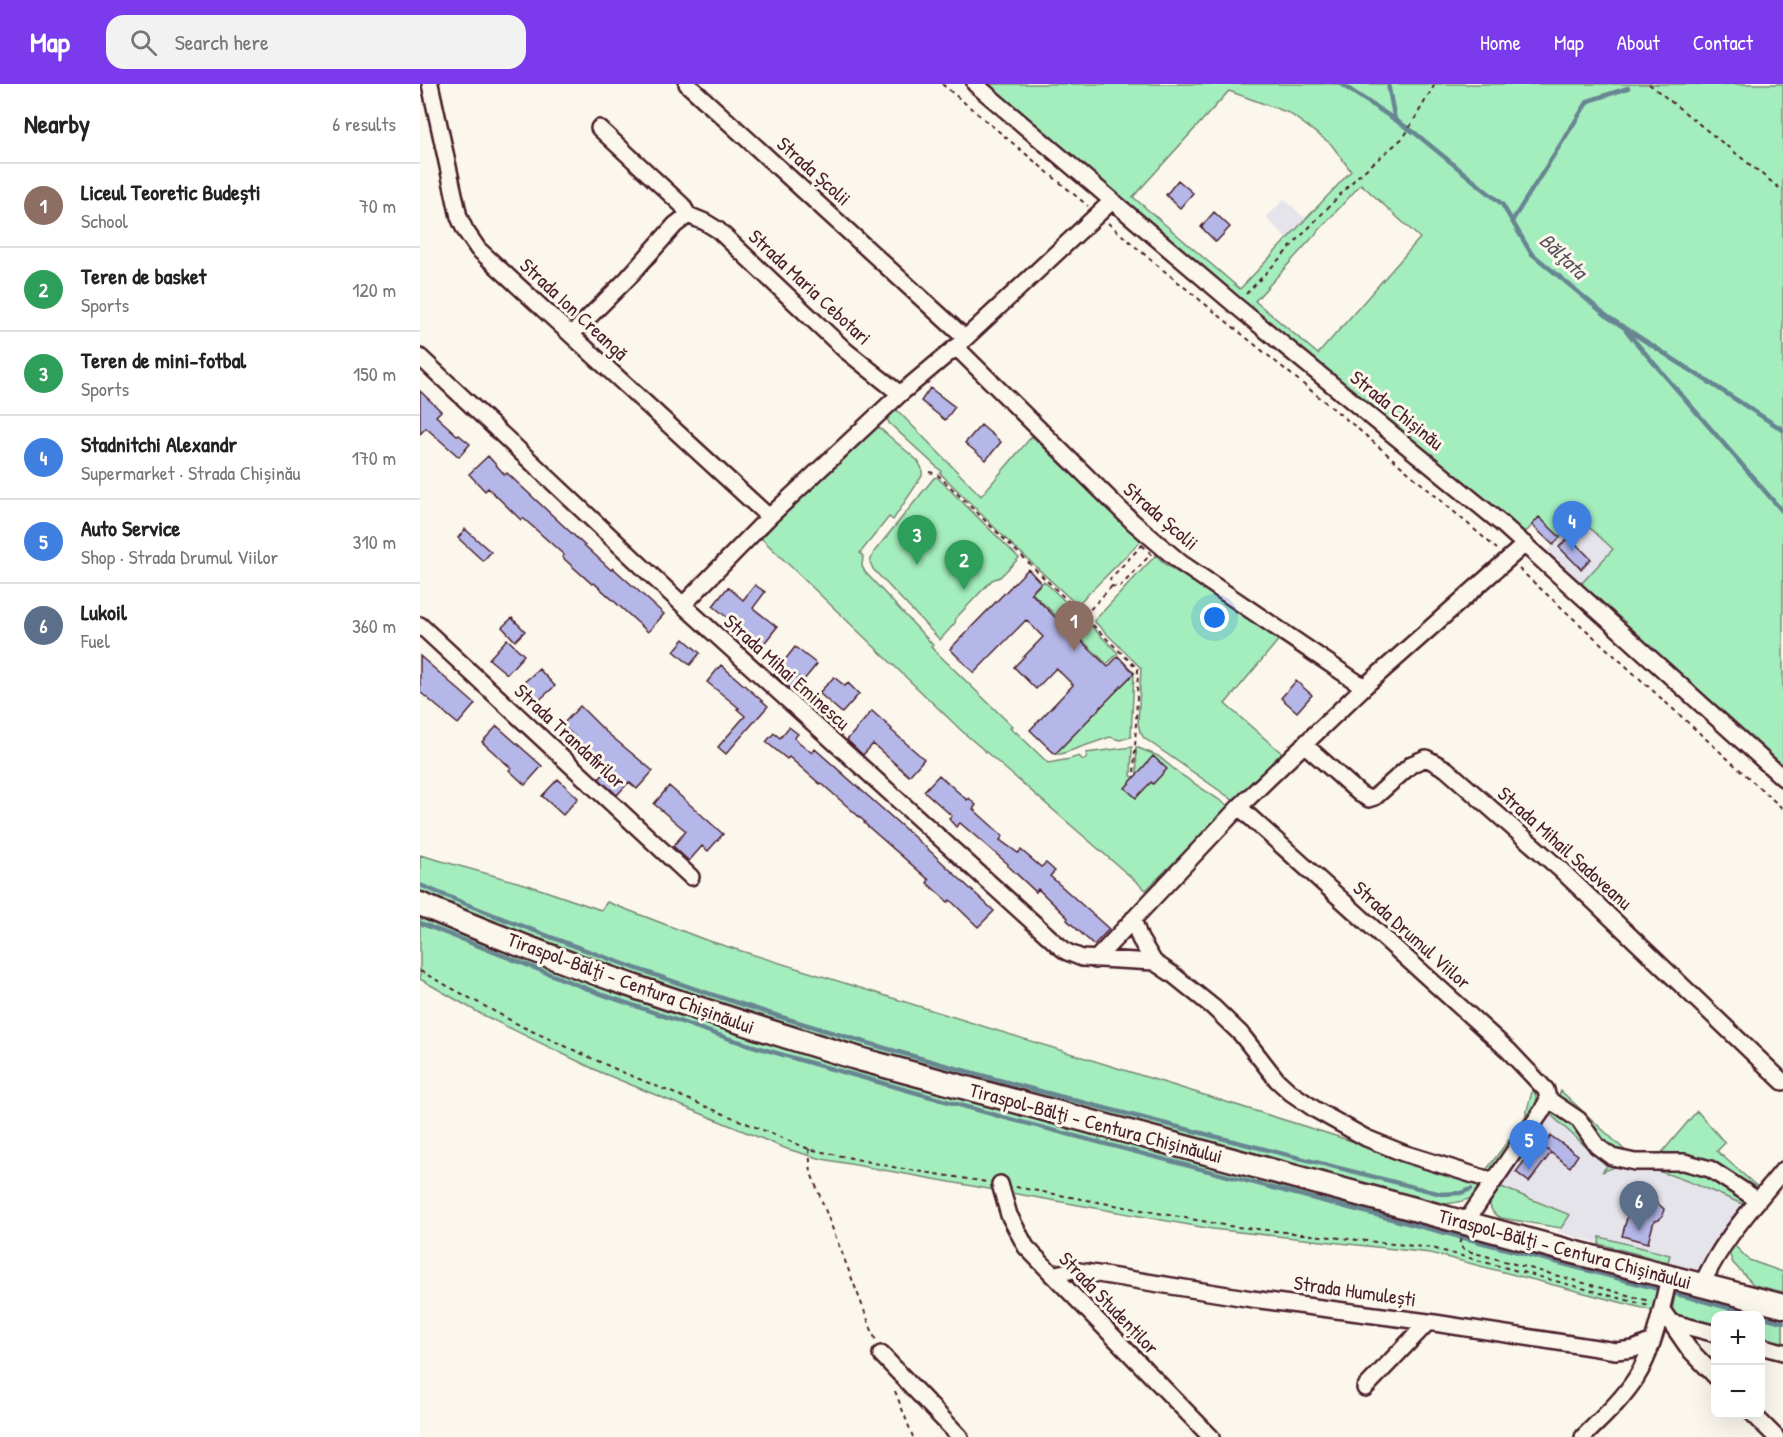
<!DOCTYPE html>
<meta charset="utf-8">
<style>
:root{--surface:#fff;--page:#f2f2f2;--text:#222;--muted:#767676;--line:#e0e0e0;--accent:#7c3aed}
body{margin:0;font-family:"Patrick Hand",sans-serif;background:var(--page);color:var(--text)}
.controls{position:absolute;right:18px;bottom:18px;display:grid;overflow:hidden;border-radius:12px;box-shadow:0 6px 24px #0002}
.controls button{width:54px;height:54px;display:grid;place-items:center;padding:0;border:0;border-bottom:2px solid var(--line);background:var(--surface);color:var(--text);font:30px sans-serif}
.you{position:absolute;left:795px;top:534px;width:21px;height:21px;margin:-15px;border:4px solid #fff;border-radius:50%;background:#1a73e8;box-shadow:0 0 0 9px #1a73e833}
.badge{display:grid;place-items:center;width:39px;height:39px;border-radius:50%;background:var(--accent);color:#fff;font-size:20px;font-weight:700}
.pin{position:absolute;translate:-50% -50px;filter:drop-shadow(0 2px 3px #0008)}
.pin::after{content:'';position:absolute;top:32px;width:21px;height:18px;background:inherit;clip-path:polygon(0 0,100% 0,50% 100%)}
.list{margin:0;padding:0;list-style:none}
h2{display:flex;justify-content:space-between;align-items:center;height:78px;margin:0;padding:0 24px;font-size:26px}
h2 small{font-size:20px;font-weight:400;color:var(--muted)}
.list li{display:grid;grid-template-columns:39px 1fr auto;gap:18px;align-items:center;box-sizing:border-box;height:84px;padding:0 24px;border-top:2px solid var(--line)}
.list b{display:block;font-size:22px;white-space:nowrap}
.list p{margin:0;font-size:20px;white-space:nowrap;color:var(--muted)}
.list em{font-size:20px;font-style:normal;color:var(--muted)}
.icon{flex:none;width:33px;height:33px;fill:none;stroke:currentColor;stroke-width:2;stroke-linecap:round;stroke-linejoin:round}
.map{position:relative;flex:none;width:1363px;height:1353px;overflow:hidden}
header{display:flex;align-items:center;gap:36px;box-sizing:border-box;height:84px;padding:0 30px;background:var(--accent);color:#fff}
header strong{font-size:28px}
nav{display:flex;gap:33px;margin-inline-start:auto;font-size:21px}
.search{width:420px;height:54px;background:var(--page);display:flex;align-items:center;gap:15px;box-sizing:border-box;padding:0 21px;border-radius:18px;color:var(--muted);font-size:22px}
main{display:flex}
aside{flex:1;background:var(--surface)}
.map>svg:first-child{display:block}
.built{fill:#e6e4eb}
.green{fill:#a4eebd;stroke:#778674;stroke-width:1.5;fill-rule:evenodd}
.lines{fill:none;stroke-linecap:round;stroke-linejoin:round}
.stream{stroke:#678692;stroke-width:4.5}
.building{fill:#b5b7e8;stroke:#4a1f2b;stroke-width:1.5}
.minor-casing{stroke:#4a1f2b;stroke-width:20}
.highway-casing{stroke:#4a1f2b;stroke-width:27}
.path{stroke:#4a1f2b;stroke-width:2;stroke-dasharray:4.5 4.5;stroke-linecap:butt}
.minor{stroke:#fbf7ec;stroke-width:15}
.highway{stroke:#fbf7ec;stroke-width:22}
.labels{text-anchor:middle;stroke-width:6;stroke-linejoin:round;paint-order:stroke}
.street-label{font-size:20px;fill:#4a1f2b;stroke:#fbf7ec}
.water-label{font-size:21px;font-style:italic;fill:#59535e;stroke:#fbf7ec}
</style>
<header>
<strong>Map</strong>
<div class="search"><svg class="icon" aria-label="search" viewBox="0 0 24 24"><circle cx="10" cy="10" r="6"/><path d="M15 15l6 6"/></svg>Search here</div>
<nav><a>Home</a><a>Map</a><a>About</a><a>Contact</a></nav>
</header>
<main>
<aside>
<h2>Nearby<small>6 results</small></h2>
<ul class="list">
<li><span class="badge" style="background:#8d6e63">1</span><div><b>Liceul Teoretic Budești</b><p>School</p></div><em>70 m</em></li>
<li><span class="badge" style="background:#2e9e5b">2</span><div><b>Teren de basket</b><p>Sports</p></div><em>120 m</em></li>
<li><span class="badge" style="background:#2e9e5b">3</span><div><b>Teren de mini-fotbal</b><p>Sports</p></div><em>150 m</em></li>
<li><span class="badge" style="background:#3f7fe0">4</span><div><b>Stadnitchi Alexandr</b><p>Supermarket · Strada Chișinău</p></div><em>170 m</em></li>
<li><span class="badge" style="background:#3f7fe0">5</span><div><b>Auto Service</b><p>Shop · Strada Drumul Viilor</p></div><em>310 m</em></li>
<li><span class="badge" style="background:#5c6f8a">6</span><div><b>Lukoil</b><p>Fuel</p></div><em>360 m</em></li>
</ul>
</aside>
<div class="map">
<svg width="1363" height="1353" viewBox="0 0 1363 1353">
<rect width="100%" height="100%" fill="#fbf7ec"/>
<filter id="ink" filterUnits="userSpaceOnUse"><feTurbulence type="fractalNoise" baseFrequency=".0167" numOctaves="2"/><feDisplacementMap in="SourceGraphic" scale="12" xChannelSelector="R" yChannelSelector="G"/><feConvolveMatrix kernelMatrix="1 2 1 2 8 2 1 2 1" color-interpolation-filters="sRGB"/></filter>
<g filter="url(#ink)">
<path class="built" d="M864 115 886 135 867 155 846 134Z
M1158 433 1193 465 1161 500 1126 468Z
M1130 1030 1187 1082 1183 1087 1199 1082 1221 1083 1266 1097 1327 1122 1282 1187 1138 1148 1150 1131 1079 1102Z"/>
<path class="green" d="M565 0H1363V681L1161 500 1193 465 1159 434 1140 453 1119 434 1104 450 892 276 708 118ZM809 7 869 29 911 60 931 87 820 205 713 113ZM941 100 1000 154 898 270 835 217Z
M474 323 561 412 612 352 721 457 657 521 587 456 520 389 521 387 469 339 466 332Z
M456 341 498 377 502 385V392L473 436 469 433 440 469 443 472 442 482 445 488 513 561 511 563 592 642 590 644 595 649 596 648 628 679 650 675 659 672 663 676 667 674 666 669 712 663 711 692 715 693 717 692 716 663 738 672 760 690 810 723 726 806 544 649 340 453Z
M517 393 599 474 580 493 572 496 536 534 535 539 520 556 453 485 450 478 454 468 514 394Z
M736 471 746 481 861 553 805 620 864 671 816 718 724 654 720 648 718 639 721 584 674 537Z
M624 497 653 525 645 534 644 533 641 536 612 509Z
M670 541 698 569 687 580 660 554 662 551 661 550Z
M714 589 711 653 700 656 690 653 641 670H635Z
M0 771 108 801 181 826 187 818 283 855 1057 1096 1061 1104C1053 1117 1039 1118 1026 1120L498 981 343 936 178 881 0 809Z
M0 828 76 859 1241 1197 1234 1227 1010 1169 792 1145 402 1075 367 1065 180 988 61 930 0 895Z
M1113 1004 1117 1015V1024L1074 1087 1067 1085 1105 1034Z
M1141 1007 1211 1072H1239L1277 1027 1305 1059 1297 1067 1341 1106 1327 1122C1294 1109 1233 1078 1199 1082 1193 1083 1187 1086 1182 1088L1187 1082 1130 1030Z
M1079 1102 1150 1131 1141 1144 1081 1134C1073 1131 1071 1126 1069 1117Z
M1180 1153 1250 1171 1248 1178 1179 1160Z
M1313 1160 1329 1176 1363 1188V1208L1334 1201 1313 1179 1309 1169Z
M1257 1200 1363 1226V1262L1341 1256 1340 1232H1296L1295 1244 1251 1232Z"/>
<g class="lines">
<path class="stream" d="M921 0 995 49 1082 120 1111 169 1188 233 1363 346
M968 0 975 36
M1092 137 1168 17 1208 4
M1206 247 1363 428
M0 801C117 850 237 894 358 932 576 1000 800 1053 1021 1110L1041 1109 1051 1105
M0 839 178 909 310 955 380 976 586 1034 1235 1204
M1257 1210 1339 1232
M1340 1232 1363 1238"/>
</g>
<path class="building" d="M758 96 773 109 760 124 746 111Z
M794 128 810 143 796 158 781 143Z
M510 304 535 323 525 336 501 317Z
M0 307 21 327 16 332 38 352 39 351 50 360 39 373 6 344 0 350Z
M561 341 581 358 566 376 545 359Z
M68 372 85 391 87 389 191 486 193 484 244 530 228 548 174 499 172 500 142 473 144 471 103 434 101 436 68 404 65 407 49 390Z
M1119 433 1140 453 1133 461 1112 441Z
M45 445 71 468 63 477 38 454Z
M1149 453 1171 475 1161 485 1139 463Z
M608 485 621 499 611 509 641 539 645 535 661 552 658 554 688 583 698 572 714 589 635 670 610 646 653 601 636 584 616 605 594 583 623 553 606 536 554 589 530 565Z
M335 501 345 508 333 524 357 543 342 562 293 522 308 503 323 516Z
M92 534 105 547 95 557 82 543Z
M87 555 104 571 87 590 69 575Z
M264 555 280 569 270 581 254 567Z
M375 563 397 580 383 597 379 593 370 605 354 590Z
M0 572 55 620 38 640 0 608Z
M301 581 348 622 306 670 298 663 325 632 317 625 319 624 287 598Z
M119 585 135 602 117 618 101 601Z
M414 593 425 602 428 599 439 610 422 629 399 609Z
M876 597 892 611 877 628 861 614Z
M160 622 185 647 233 687 217 705 209 698 197 711 179 695 190 683 166 664 142 641Z
M452 627 472 645 471 646 504 675 489 692 453 660 443 671 427 656Z
M77 642 122 682 105 701 89 686 91 684 62 658Z
M369 643 378 650 374 654 392 669 395 665 511 768 574 827 558 843 530 816 528 818 507 799 509 796 444 739 445 738 401 699 400 700 369 673 367 675 346 658 354 649 360 654Z
M733 672 747 685 733 700 731 698 716 714 705 704Z
M519 691 547 716 549 714 556 721 553 725 583 752 580 756 598 769 601 766 621 783 626 779 635 787 630 792 689 845 674 861 647 836 648 834 618 805 616 808 587 781 588 780 540 739 536 743 529 735 532 732 504 707Z
M138 695 158 714 143 731 122 712Z
M249 702 303 750 288 767 282 762 269 777 253 762 266 747 234 720Z
M1131 1052 1158 1071 1150 1083 1126 1065 1131 1069 1109 1098 1096 1088 1118 1059 1123 1063Z
M1215 1113 1218 1119 1231 1122 1236 1118 1244 1125 1242 1132 1239 1136 1234 1137 1228 1159 1202 1152 1208 1130 1205 1125V1120L1209 1114Z"/>
<g class="lines">
<defs>
<path id="minor" d="M10 0 39 133 45 146 58 165 349 433
M267 0 545 254
M555 0 815 221 1082 440 1363 694
M179 44 262 121 268 131 285 138 298 146 425 266 480 310
M151 251 208 194 255 141 268 131
M536 263 713 438 761 479 944 603
M0 273 263 521 638 861 647 868 662 874 734 878 752 890 793 923 821 950 857 996 870 1008 896 1026 946 1054 983 1069 1073 1097
M263 521 349 433 480 310 536 263 692 117
M0 541 271 793
M885 661 940 710 949 715 955 713 992 680 1006 674 1026 685 1141 786 1363 998
M819 723 1088 966 1126 1006 1128 1015 1122 1027 1045 1139
M713 835 720 855 734 878
M675 876 819 723 944 603 1105 460
M1128 1015 1159 1036 1177 1062 1192 1073 1215 1078H1264L1290 1085 1330 1111 1337 1118
M580 1100 589 1131 606 1163 791 1353
M632 1191 653 1186 832 1215 1008 1238 1196 1267 1214 1265 1232 1257
M1282 1201C1300 1158 1334 1122 1363 1086
M1242 1226 1269 1265 1296 1293
M1250 1238 1296 1250
M1340 1262 1363 1268
M461 1270 540 1353
M945 1304 1008 1238
M1333 1330 1356 1353
M1163 1353C1181 1335 1202 1316 1216 1294 1233 1268 1242 1224 1249 1193"/>
<path id="highway" d="M0 820C144 882 293 931 443 976L1149 1167 1363 1222"/>
</defs>
<use href="#minor" class="minor-casing"/>
<use href="#highway" class="highway-casing"/>
<path class="path" d="M522 0 668 122
M1229 0 1363 107
M688 139 731 176 937 344 1077 465
M826 210 937 93 984 53 1015 0
M509 388 517 390 718 585 714 691
M722 461 731 470 699 504 692 502 690 495Z
M1099 485 1363 725
M664 532 692 502
M0 887 103 943 202 988 389 1065 478 1084 567 1098
M389 1065 391 1089 456 1257
M596 1103 809 1142 1012 1164 1229 1222
M1041 1155 1039 1160 1044 1166 1229 1217
M475 1307 493 1353"/>
<use href="#minor" class="minor"/>
<use href="#highway" class="highway"/>
</g>
</g>
<g class="labels">
<g class="street-label">
<text transform="translate(394 87) rotate(42)" y="7">Strada Școlii</text>
<text transform="translate(390 203) rotate(43)" y="7">Strada Maria Cebotari</text>
<text transform="translate(154 225) rotate(43)" y="7">Strada Ion Creangă</text>
<text transform="translate(977 326) rotate(39)" y="7">Strada Chișinău</text>
<text transform="translate(741 432) rotate(41)" y="7">Strada Școlii</text>
<text transform="translate(367 588) rotate(42)" y="7">Strada Mihai Eminescu</text>
<text transform="translate(150 652) rotate(43)" y="7">Strada Trandafirilor</text>
<text transform="translate(1145 764) rotate(42)" y="7">Strada Mihail Sadoveanu</text>
<text transform="translate(992 851) rotate(42)" y="7">Strada Drumul Viilor</text>
<text transform="translate(211 899) rotate(20)" y="7">Tiraspol-Bălţi - Centura Chișinăului</text>
<text transform="translate(676 1039) rotate(15)" y="7">Tiraspol-Bălţi - Centura Chișinăului</text>
<text transform="translate(1145 1165) rotate(15)" y="7">Tiraspol-Bălţi - Centura Chișinăului</text>
<text transform="translate(935 1207) rotate(8)" y="7">Strada Humulești</text>
<text transform="translate(689 1219) rotate(46)" y="7">Strada Studenților</text>
</g>
<g class="water-label">
<text transform="translate(1143 172) rotate(43)" y="7">Bălţata</text>
</g>
</g>
</svg>
<div class="controls">
<button>+</button>
<button>−</button>
</div>
<div class="you"></div>
<div class="pin badge" style="left:654px;top:567px;background:#8d6e63">1</div>
<div class="pin badge" style="left:544px;top:506px;background:#2e9e5b">2</div>
<div class="pin badge" style="left:497px;top:481px;background:#2e9e5b">3</div>
<div class="pin badge" style="left:1152px;top:467px;background:#3f7fe0">4</div>
<div class="pin badge" style="left:1109px;top:1086px;background:#3f7fe0">5</div>
<div class="pin badge" style="left:1219px;top:1147px;background:#5c6f8a">6</div>
</div>
</main>
